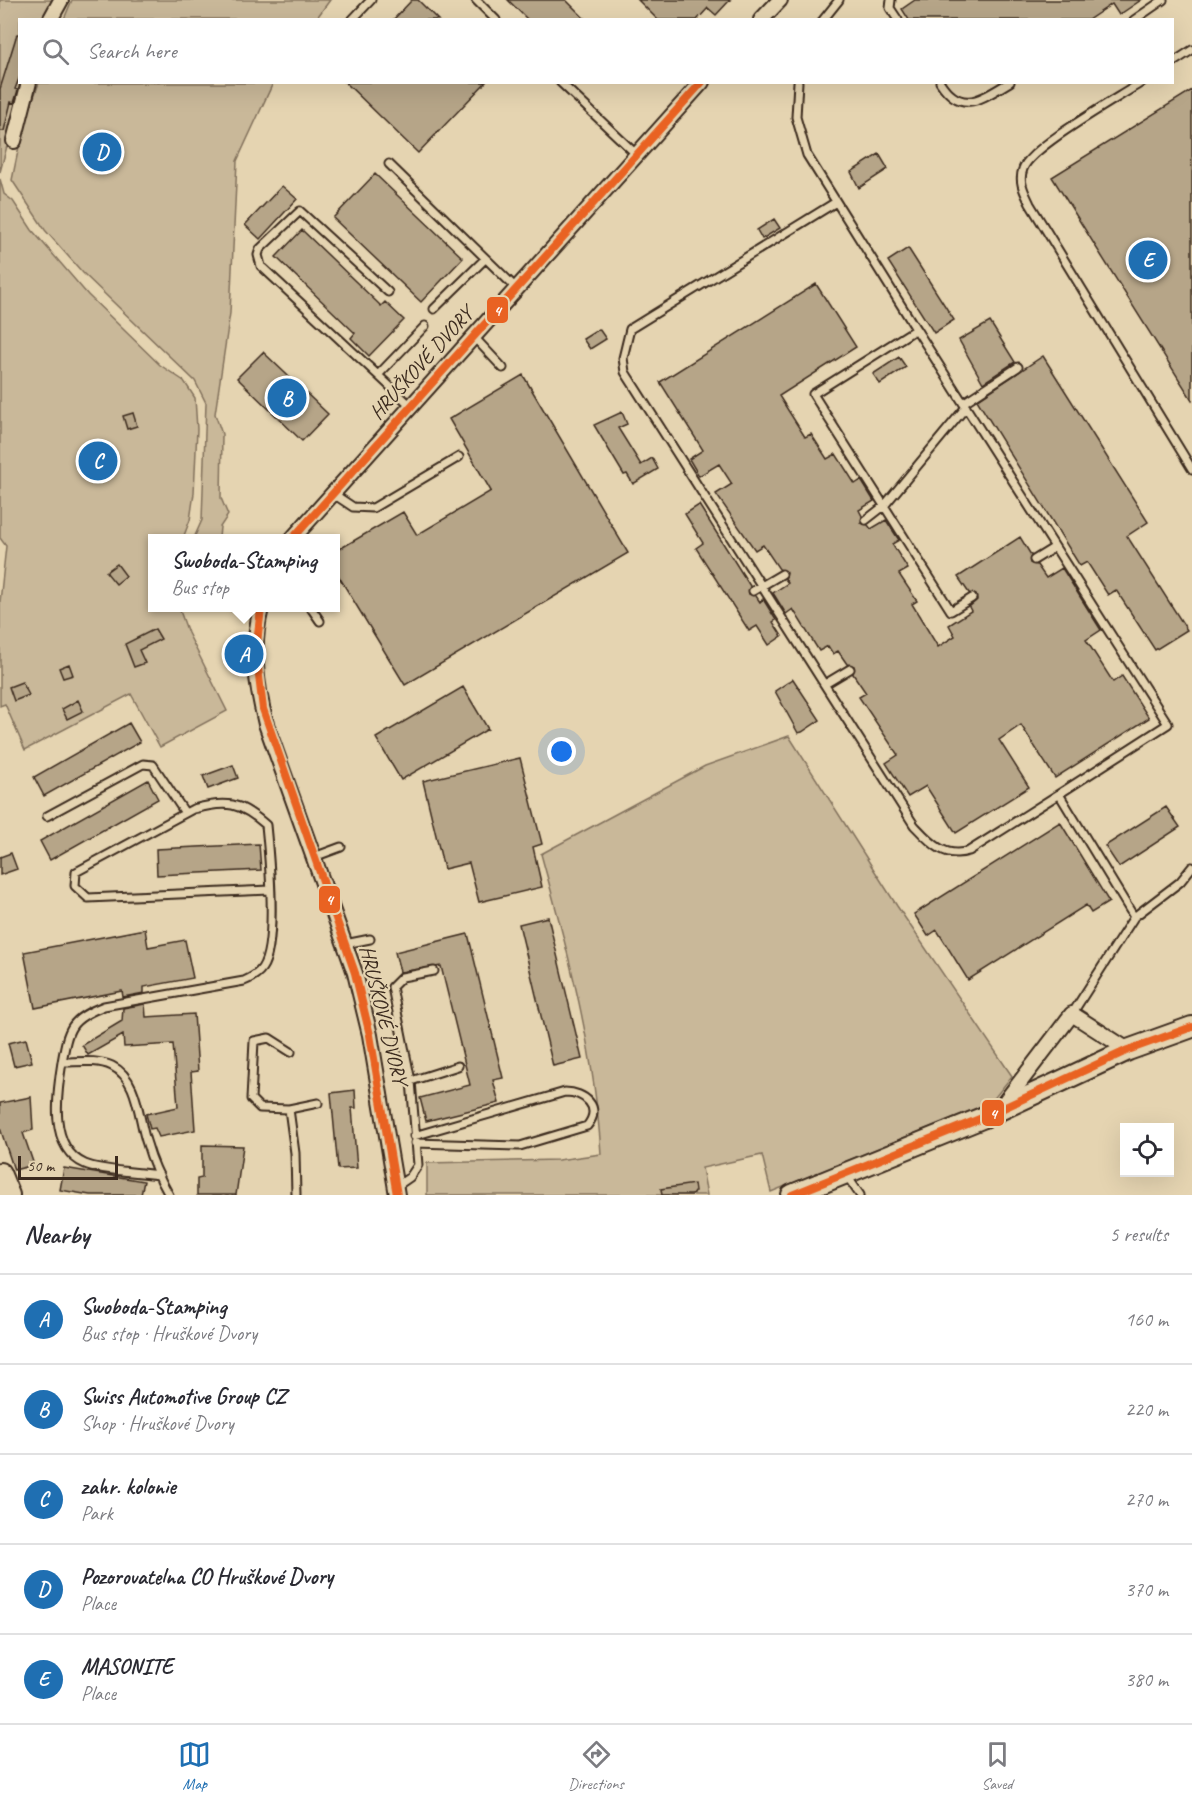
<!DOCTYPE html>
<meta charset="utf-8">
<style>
:root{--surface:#fff;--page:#f7f7f7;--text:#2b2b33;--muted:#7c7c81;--line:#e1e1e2;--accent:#1f6fb2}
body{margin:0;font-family:Caveat,sans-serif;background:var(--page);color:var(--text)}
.controls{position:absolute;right:18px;bottom:18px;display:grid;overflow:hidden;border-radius:0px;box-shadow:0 6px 24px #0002}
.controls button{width:54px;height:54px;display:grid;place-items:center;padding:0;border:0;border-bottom:2px solid var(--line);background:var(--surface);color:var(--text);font:30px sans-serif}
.scale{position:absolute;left:18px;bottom:15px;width:100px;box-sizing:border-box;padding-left:6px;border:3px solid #3b2a1e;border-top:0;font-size:16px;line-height:21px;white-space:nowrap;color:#3b2a1e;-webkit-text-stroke:4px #e5d4b1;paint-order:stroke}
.you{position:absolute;left:562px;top:752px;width:21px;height:21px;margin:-15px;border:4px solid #fff;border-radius:50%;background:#1a73e8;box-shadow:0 0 0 9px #1a73e833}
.badge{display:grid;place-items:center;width:39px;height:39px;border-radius:50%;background:var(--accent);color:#fff;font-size:20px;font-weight:700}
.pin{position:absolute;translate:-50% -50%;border:3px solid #fff;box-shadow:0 2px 6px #0006}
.popup{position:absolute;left:148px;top:534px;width:192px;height:78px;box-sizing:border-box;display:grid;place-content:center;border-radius:0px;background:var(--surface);filter:drop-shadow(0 2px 4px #0005);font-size:20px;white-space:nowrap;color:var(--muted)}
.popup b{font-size:22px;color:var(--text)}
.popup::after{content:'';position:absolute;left:50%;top:100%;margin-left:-12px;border:12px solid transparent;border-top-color:var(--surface)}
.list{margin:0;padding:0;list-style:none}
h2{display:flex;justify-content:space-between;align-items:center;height:78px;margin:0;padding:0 24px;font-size:26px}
h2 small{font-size:20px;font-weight:400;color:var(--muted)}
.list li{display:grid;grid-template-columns:39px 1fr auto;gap:18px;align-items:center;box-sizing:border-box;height:90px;padding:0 24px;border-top:2px solid var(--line)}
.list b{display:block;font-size:22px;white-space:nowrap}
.list p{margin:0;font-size:20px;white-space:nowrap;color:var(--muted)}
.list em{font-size:20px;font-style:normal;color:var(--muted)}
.icon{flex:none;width:33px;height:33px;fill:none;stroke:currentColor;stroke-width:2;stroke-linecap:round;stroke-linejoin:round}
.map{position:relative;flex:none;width:1192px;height:1195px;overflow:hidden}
.search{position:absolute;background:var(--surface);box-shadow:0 6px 24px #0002;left:18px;right:18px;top:18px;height:66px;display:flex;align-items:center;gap:15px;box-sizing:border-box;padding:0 21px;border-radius:0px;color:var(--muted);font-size:22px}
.sheet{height:528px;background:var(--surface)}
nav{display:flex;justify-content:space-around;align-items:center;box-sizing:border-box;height:84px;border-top:2px solid var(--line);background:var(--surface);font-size:16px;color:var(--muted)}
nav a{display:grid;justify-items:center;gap:3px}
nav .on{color:var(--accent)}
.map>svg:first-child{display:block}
.green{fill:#c9b899;stroke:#82715c;stroke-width:1.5}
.building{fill:#b6a588;stroke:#3b2a1e;stroke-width:1.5}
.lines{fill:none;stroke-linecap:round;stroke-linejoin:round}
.lane-casing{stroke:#3b2a1e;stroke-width:11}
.street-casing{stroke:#3b2a1e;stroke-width:18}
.secondary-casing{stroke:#3b2a1e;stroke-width:24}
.lane{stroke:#e5d4b1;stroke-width:7}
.street{stroke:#e5d4b1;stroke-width:14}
.secondary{stroke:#e5d4b1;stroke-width:20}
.bus-1-casing{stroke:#e5d4b1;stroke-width:12}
.bus-1{stroke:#e96222;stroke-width:8}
.labels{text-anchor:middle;stroke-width:4.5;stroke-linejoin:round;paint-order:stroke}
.street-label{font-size:21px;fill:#3b2a1e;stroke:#e5d4b1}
.line-badge{stroke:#e5d4b1;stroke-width:2}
.badge-label{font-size:16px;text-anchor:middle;font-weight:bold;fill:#fff}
</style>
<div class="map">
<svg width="1192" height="1195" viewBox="0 0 1192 1195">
<rect width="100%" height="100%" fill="#e5d4b1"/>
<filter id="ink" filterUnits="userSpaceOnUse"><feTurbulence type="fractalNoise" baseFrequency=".0167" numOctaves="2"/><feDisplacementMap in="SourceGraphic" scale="12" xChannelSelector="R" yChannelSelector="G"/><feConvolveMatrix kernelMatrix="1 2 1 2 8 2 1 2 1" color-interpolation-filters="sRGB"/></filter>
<g filter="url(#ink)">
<path class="green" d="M0 0H56L46 19 20 20V82L24 83 0 172Z
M72 0H330L316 19H64Z
M39 83H273L237 161 230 313 215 414 222 434 221 498 228 515 220 527 219 538H194L202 520 206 403 195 381 83 273 45 230 12 180 23 127Z
M0 179 4 194 13 201 32 230 88 295 160 365 184 381 195 398 197 429 194 493 190 520 183 538H152V608H179L188 633 227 711 160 747 131 694 25 750 5 704 0 706V602L6 546 0 538Z
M789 736 897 906 1012 1076 992 1101 984 1105 771 1192 762 1155 702 1168 707 1195H427V1163L558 1160 601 1154C595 1052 568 951 541 854L705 766Z"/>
<path class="building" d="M412 0H418L438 20H393Z
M508 0H566L586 20H528Z
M638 0H730L716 15 708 8 697 20H658Z
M915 0H1141L1119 15 1112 4 1088 20H909L902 9Z
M17 34H20V76L15 89 18 90 14 103 11 102 4 131H0V89Z
M345 82H486L418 153Z
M1192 90V400L1052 177Z
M879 154 888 169 859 188 851 172Z
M375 174 463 258 421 302 333 218Z
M282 186 297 199 260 239 245 225Z
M774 219 780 228 762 239 757 230Z
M302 230 381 306 385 302 404 320 369 356 351 338 355 333 276 257Z
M908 248 954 320 934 333 888 261Z
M816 284 856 347 779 396 805 437 811 434 827 459 836 454 855 484 861 480 874 501 859 510 862 516 861 523 868 525 871 529 886 520 899 540 892 544 908 569 899 574 917 601 912 604 938 647 955 636 949 625 971 611 969 607 977 600 976 595 969 593 958 577 1020 537 1031 555 1030 563 1037 565 1046 578 1062 568 1101 630 1086 640 1113 682 1122 676 1149 718 1055 778 1021 725 999 740 1029 787 956 833 926 786 908 797 886 763 898 755 859 697 866 693 853 674 854 666 847 664 838 651 833 654 828 646 819 651 793 609 786 614 773 593 788 583 785 579 787 572 779 569 763 545 755 550 716 494 732 484 719 464 699 476 689 459 703 450 660 382Z
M990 322 1015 362 983 383 959 340Z
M599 329 606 339 590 349 583 339Z
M263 352 328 414 302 441 237 378Z
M1043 356 1148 522 1127 536 1187 630 1155 650 1116 590 1108 595 1087 562 1080 566 977 400Z
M899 357 906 367 880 384 873 374Z
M523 375 628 553 405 685 336 572V551L403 512 417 535 491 491 449 419Z
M622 412 627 424 618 428 641 465 652 458 658 469 633 484 627 474 624 475 594 425Z
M133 413 137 426 127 429 123 416Z
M699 505 750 586 749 594 756 596 760 602 763 599 776 620 773 622 782 636 769 645 757 626 749 631 696 548 703 543 685 514Z
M117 564 126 576 116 584 106 572Z
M155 629 161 639 139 650 145 663 134 667 125 644Z
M69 664 73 675 63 678 59 668Z
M793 679 820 720 802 732 798 733 775 691Z
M22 682 29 695 14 701 9 687Z
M463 687 488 729 401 780 376 738Z
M78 700 83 711 67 719 62 709Z
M129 723 140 742 44 796 34 777Z
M520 758 542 844 533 847 542 887 479 902 469 863 444 869 423 781Z
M233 765 238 778 208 789 203 776Z
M148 780 158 799 50 860 40 841Z
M1166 807 1180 827 1119 867 1105 846Z
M1060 822 1109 902 1091 913 1086 905 968 980 937 930 928 936 914 914Z
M259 844 261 870 157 875 156 849Z
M11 853 17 869 0 875V857Z
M548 917 582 1059 553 1066 519 924Z
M145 929 148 947 185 940 193 978 144 987V993L123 997 122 991 35 1008 24 952Z
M468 934 503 1078 493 1080 499 1103 426 1121 420 1098 470 1085 441 966 400 972 395 952Z
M145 1004 146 1017 194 1014 198 1071 191 1072 195 1130 159 1137 155 1128 150 1129 146 1114 178 1107 173 1044 124 1047 123 1035 88 1055 82 1045 122 1021 123 1008Z
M26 1039 32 1062 14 1066 8 1043Z
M355 1090 356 1108H352L357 1168 338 1169 331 1093Z
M31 1097 33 1130 23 1133 34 1165 14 1170 0 1128V1103Z
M202 1145 243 1146 236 1195H197V1179L202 1178Z
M64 1168 144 1181 141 1195H90L60 1190Z
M694 1184 695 1191 692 1195H662L661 1189Z"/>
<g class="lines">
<defs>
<path id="lane" d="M476 0 496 20
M891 0 890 8 898 20
M352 20 371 0
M823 20 839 0
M1134 20 1163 0
M1172 63 1192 50
M560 82 637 155
M798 82 796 117 807 155 916 329 813 394 951 611 972 598
M940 82C962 116 982 98 1010 82
M1142 82C1118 98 1030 147 1023 169 1018 182 1025 193 1030 204L1192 469
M389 164 517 289
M836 202 630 329 623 358 625 372 914 825C930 842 944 859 969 851L1059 794
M388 292 300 211 260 249 258 255 261 266 411 406
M434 309 485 259
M916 329 1055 547
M473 336 503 368
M379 374 425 326
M963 403 1018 367
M332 493 353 507 373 508 459 457
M866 520 884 506 966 407
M1034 560 1055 547 1168 724 1059 794 1134 917 1072 1014
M753 591 782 574
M311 608 320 621
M825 684 850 669
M47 816 143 764 153 765 185 813
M314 857 341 847
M1134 917 1180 882 1192 867
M345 944 370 939
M291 1052 269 1038 254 1041 251 1099 260 1108 289 1109 318 1103
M62 1062C57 1093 48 1148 85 1164 101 1171 140 1172 159 1175
M411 1081 458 1066
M289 1109 295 1153 296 1195
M414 1136 565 1092C584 1092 603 1107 587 1126L520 1146 415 1143
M847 1176 860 1195
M397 1186 410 1177 418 1165 411 1081 392 987 402 977 434 971
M169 1195C160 1179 152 1162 147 1144 138 1119 139 1079 112 1066 97 1059 78 1062 62 1062 68 1028 70 1019 104 1006L244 981C251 978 258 974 262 968 278 945 269 855 266 825 240 802 227 800 193 809L76 872 75 886 88 898 270 890"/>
<path id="street" d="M50 20 61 0
M761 20 780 0
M14 141 29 82
M293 538 702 82
M261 608C251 648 256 684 266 724L355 973 370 1035 397 1195
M1001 1107 1072 1014 1128 1050"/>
<path id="secondary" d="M0 1173 9 1195
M792 1195 982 1118 1128 1050 1192 1027"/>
</defs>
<use href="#lane" class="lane-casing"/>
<use href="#street" class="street-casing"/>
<use href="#secondary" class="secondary-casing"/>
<use href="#lane" class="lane"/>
<use href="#street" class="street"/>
<use href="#secondary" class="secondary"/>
<defs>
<path id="bus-1" d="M293 538 702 82
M261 608 256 652 263 709 355 973 370 1035 397 1195
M792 1195 982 1118 1128 1050 1192 1027"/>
</defs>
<use href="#bus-1" class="bus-1-casing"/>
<use href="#bus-1" class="bus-1"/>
</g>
</g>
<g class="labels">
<g class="street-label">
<text transform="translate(421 363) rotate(-48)" y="7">HRUŠKOVÉ DVORY</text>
<text transform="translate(384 1015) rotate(76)" y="7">HRUŠKOVÉ DVORY</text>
</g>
</g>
<g class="line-badge">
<rect x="486" y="296" width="23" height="28" rx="6" fill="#e96222"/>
<rect x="318" y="885" width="23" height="29" rx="6" fill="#e96222"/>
<rect x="981" y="1099" width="24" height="28" rx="6" fill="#e96222"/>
</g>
<g class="badge-label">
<text x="497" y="316">4</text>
<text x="329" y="905">4</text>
<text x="993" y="1119">4</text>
</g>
</svg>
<div class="controls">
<button><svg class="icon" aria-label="locate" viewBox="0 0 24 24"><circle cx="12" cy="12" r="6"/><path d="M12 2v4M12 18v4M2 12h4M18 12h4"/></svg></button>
</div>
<div class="scale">50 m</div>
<div class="you"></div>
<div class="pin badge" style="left:244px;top:654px">A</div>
<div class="popup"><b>Swoboda-Stamping</b>Bus stop</div>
<div class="pin badge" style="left:287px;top:398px">B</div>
<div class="pin badge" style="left:98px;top:461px">C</div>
<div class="pin badge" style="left:102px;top:152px">D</div>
<div class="pin badge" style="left:1148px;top:260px">E</div>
<div class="search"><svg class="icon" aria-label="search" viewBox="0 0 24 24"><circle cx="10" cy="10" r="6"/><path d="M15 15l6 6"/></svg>Search here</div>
</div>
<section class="sheet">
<h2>Nearby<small>5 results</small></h2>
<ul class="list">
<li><span class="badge">A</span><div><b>Swoboda-Stamping</b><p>Bus stop · Hruškové Dvory</p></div><em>160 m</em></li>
<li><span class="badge">B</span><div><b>Swiss Automotive Group CZ</b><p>Shop · Hruškové Dvory</p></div><em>220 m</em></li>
<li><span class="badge">C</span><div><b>zahr. kolonie</b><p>Park</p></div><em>270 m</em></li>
<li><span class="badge">D</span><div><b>Pozorovatelna CO Hruškové Dvory</b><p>Place</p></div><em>370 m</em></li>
<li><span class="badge">E</span><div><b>MASONITE</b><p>Place</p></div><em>380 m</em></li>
</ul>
</section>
<nav>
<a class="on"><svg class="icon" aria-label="map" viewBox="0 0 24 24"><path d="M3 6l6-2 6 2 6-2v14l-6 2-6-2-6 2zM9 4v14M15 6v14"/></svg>Map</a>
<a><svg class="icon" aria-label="directions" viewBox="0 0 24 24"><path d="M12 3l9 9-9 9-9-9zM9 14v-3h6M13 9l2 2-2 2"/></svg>Directions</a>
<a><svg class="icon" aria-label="saved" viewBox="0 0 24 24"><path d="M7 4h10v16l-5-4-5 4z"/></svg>Saved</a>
</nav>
